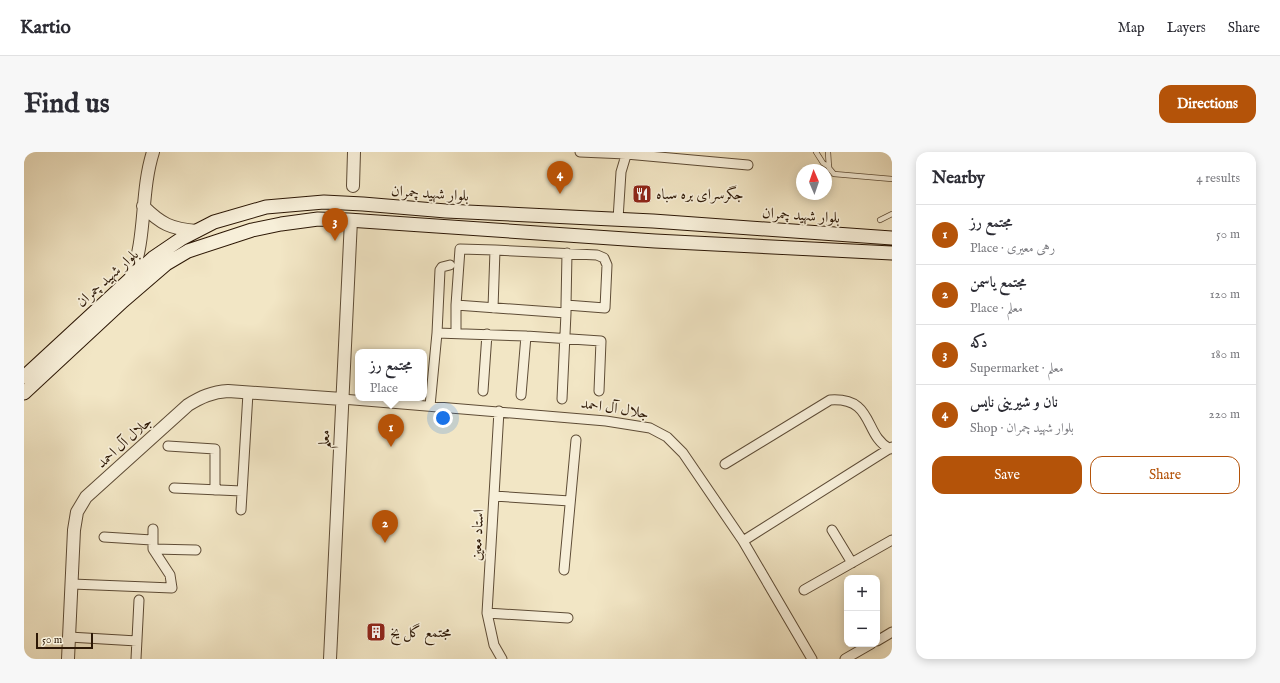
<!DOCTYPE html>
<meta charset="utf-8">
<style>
:root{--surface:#fff;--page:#f7f7f7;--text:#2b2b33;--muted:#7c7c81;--line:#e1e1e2;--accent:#b45309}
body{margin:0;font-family:"IM FELL English",Amiri,serif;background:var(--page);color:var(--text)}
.controls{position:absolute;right:12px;bottom:12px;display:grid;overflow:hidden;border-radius:8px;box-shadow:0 2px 10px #0003}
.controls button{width:36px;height:36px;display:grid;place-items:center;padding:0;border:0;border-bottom:1px solid var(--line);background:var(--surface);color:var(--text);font:20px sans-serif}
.compass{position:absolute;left:772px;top:12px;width:36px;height:36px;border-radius:50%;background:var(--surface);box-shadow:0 2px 10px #0003;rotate:358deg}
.scale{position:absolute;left:12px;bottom:10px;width:57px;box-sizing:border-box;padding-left:4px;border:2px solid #2d1806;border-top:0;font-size:11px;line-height:14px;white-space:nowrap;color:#2d1806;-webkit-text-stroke:3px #f7efd9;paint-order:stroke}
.you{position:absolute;left:419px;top:266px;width:14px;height:14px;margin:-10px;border:3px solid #fff;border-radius:50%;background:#1a73e8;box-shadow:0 0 0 6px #1a73e833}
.badge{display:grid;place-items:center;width:26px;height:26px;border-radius:50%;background:var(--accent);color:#fff;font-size:13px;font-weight:700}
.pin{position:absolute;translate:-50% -33px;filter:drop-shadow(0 1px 2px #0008)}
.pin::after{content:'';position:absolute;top:21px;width:14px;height:12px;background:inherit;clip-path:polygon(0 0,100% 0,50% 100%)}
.popup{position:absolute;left:331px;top:197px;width:72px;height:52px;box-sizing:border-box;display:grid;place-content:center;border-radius:8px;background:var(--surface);filter:drop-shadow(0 1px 3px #0005);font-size:13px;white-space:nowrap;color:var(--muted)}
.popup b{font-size:15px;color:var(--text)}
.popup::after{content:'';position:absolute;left:50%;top:100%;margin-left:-8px;border:8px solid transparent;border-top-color:var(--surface)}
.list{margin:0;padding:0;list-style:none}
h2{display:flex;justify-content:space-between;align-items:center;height:52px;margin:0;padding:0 16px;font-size:17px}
h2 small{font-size:13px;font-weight:400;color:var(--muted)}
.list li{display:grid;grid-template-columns:26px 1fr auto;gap:12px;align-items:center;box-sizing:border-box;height:60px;padding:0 16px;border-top:1px solid var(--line)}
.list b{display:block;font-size:15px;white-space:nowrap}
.list p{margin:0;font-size:13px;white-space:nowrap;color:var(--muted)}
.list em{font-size:13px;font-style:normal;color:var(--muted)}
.actions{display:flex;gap:8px;padding:12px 16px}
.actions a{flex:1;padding:9px 0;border:1px solid var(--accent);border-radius:12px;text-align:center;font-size:14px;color:var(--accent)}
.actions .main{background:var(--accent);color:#fff}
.map{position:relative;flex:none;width:868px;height:507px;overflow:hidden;border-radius:12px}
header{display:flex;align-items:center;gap:24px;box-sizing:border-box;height:56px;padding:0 20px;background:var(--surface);border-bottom:1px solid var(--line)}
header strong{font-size:19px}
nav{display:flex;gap:22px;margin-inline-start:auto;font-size:14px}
.intro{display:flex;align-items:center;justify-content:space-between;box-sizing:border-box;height:96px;padding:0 24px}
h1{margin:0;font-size:28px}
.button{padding:10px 18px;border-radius:12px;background:var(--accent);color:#fff;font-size:14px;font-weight:700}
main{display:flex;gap:24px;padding:0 24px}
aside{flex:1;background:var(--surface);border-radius:12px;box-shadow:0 2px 10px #0003}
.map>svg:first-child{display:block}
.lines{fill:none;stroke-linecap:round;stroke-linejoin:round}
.service-casing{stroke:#5e4c36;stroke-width:6}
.minor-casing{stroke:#5e4c36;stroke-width:11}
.tertiary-casing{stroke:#5e4c36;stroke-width:14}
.secondary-casing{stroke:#2d1806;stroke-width:15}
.service{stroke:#f7efd9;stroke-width:4.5}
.minor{stroke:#f7efd9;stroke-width:9}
.tertiary{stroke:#f7efd9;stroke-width:12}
.secondary{stroke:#f7efd9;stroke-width:13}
.labels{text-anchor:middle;stroke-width:3.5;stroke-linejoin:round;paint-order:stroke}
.street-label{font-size:15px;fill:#2d1806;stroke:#f7efd9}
.poi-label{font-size:15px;fill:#2d1806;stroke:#f7efd9;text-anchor:start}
</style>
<header>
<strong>Kartio</strong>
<nav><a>Map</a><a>Layers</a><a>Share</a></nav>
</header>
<div class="intro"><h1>Find us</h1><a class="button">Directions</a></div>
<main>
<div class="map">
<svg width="868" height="507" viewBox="0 0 868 507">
<rect width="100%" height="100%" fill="#f2e6c5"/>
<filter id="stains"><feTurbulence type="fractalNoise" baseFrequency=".005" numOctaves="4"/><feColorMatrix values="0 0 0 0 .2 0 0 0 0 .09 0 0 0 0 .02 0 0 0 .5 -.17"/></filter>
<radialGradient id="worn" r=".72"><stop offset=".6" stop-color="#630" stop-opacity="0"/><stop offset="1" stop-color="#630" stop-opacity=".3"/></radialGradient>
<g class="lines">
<defs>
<path id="service" d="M792 0 799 11 805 15
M804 0 805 16 810 22 868 27
M856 68 868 62"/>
<path id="minor" d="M556 0 602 2 724 13
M594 67 597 20 603 0
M432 153 436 97 471 98
M542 153 543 101
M432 180V153L542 161V153L581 156 583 113 580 106 573 103 471 98 469 156
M413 181 416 118 418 115 426 113
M459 239 463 182
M497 243 502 184
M318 247 582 269 626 276 643 285 659 301 719 389 788 507
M538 247 542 161
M406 254 413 181 502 184 577 189 575 239
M475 259 463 461 470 493 478 507
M144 294 191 297V338
M701 312 806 248C851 245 839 283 866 297
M150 336 218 339
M470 344 546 349
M217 358 224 241
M808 378 828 411
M80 385 128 388
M719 389 868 295
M129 397 172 398
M540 418 552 288
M48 432 148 436 146 423 129 397V377
M780 438 868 388
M463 461 544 466
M45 485 113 489
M853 489 868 480
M112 507 115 448
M821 507 847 492"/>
<path id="tertiary" d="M329 34 330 0
M119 54C137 72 147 77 173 79
M107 125C123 85 116 41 129 0
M44 507 50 378 53 360 62 345 164 253C177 245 188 240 204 239L318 247
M306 507 327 68"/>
<path id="secondary" d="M0 225 129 106 157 87 190 70 242 55 300 50 339 52 422 59 629 69 868 86
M0 241 99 149 142 112 164 99 228 78 257 72 294 67 324 68 631 89 868 101"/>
</defs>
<use href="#service" class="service-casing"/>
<use href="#minor" class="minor-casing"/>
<use href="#tertiary" class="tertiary-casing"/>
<use href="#secondary" class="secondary-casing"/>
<use href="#service" class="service"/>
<use href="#minor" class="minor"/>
<use href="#tertiary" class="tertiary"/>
<use href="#secondary" class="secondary"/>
</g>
<defs>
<symbol id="restaurant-square" viewBox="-11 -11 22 22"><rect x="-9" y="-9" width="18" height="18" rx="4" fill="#8f2418" stroke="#f7efd9"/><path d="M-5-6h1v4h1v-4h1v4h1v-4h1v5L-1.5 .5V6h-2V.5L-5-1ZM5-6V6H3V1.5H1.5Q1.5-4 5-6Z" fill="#fff"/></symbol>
<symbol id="building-square" viewBox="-11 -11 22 22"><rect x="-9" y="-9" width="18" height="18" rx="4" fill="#8f2418" stroke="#f7efd9"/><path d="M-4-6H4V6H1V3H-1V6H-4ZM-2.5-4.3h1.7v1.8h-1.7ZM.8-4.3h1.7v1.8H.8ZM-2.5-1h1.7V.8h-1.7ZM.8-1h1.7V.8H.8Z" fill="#fff"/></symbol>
</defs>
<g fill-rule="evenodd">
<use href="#restaurant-square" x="607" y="31" width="22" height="22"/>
<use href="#building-square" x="341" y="469" width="22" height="22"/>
</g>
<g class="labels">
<g class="street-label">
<text transform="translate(406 41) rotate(4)" y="5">بلوار شهید چمران</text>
<text transform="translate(777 63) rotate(4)" y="5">بلوار شهید چمران</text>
<text transform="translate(83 126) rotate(-42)" y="5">بلوار شهید چمران</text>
<text transform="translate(591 256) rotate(9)" y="5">جلال آل احمد</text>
<text transform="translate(300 287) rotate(-87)" y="5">معلم</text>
<text transform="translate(100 290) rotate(-42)" y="5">جلال آل احمد</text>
<text transform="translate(453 383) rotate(-87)" y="5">استاد معین</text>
</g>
<g class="poi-label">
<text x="632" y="47">جگرسرای بره سباه</text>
<text x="366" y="485">مجتمع گل یخ</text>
</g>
</g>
<rect width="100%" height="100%" filter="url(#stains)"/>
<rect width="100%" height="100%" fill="url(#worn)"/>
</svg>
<div class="controls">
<button>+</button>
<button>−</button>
</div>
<svg class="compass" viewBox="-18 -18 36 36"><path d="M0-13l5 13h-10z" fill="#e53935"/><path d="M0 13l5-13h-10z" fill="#7c7c81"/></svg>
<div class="scale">50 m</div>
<div class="you"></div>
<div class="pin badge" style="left:367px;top:295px">1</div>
<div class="popup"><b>مجتمع رز</b>Place</div>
<div class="pin badge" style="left:361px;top:391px">2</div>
<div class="pin badge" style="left:311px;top:89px">3</div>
<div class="pin badge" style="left:536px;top:42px">4</div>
</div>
<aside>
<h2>Nearby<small>4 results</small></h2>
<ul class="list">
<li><span class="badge">1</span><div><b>مجتمع رز</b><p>Place · رهی معیری</p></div><em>50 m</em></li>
<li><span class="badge">2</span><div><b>مجتمع یاسمن</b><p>Place · معلم</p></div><em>120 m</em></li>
<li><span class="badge">3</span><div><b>دکه</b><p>Supermarket · معلم</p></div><em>180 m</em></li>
<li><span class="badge">4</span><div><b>نان و شیرینی نایس</b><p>Shop · بلوار شهید چمران</p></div><em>220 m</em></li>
</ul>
<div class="actions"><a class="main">Save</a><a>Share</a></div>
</aside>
</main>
